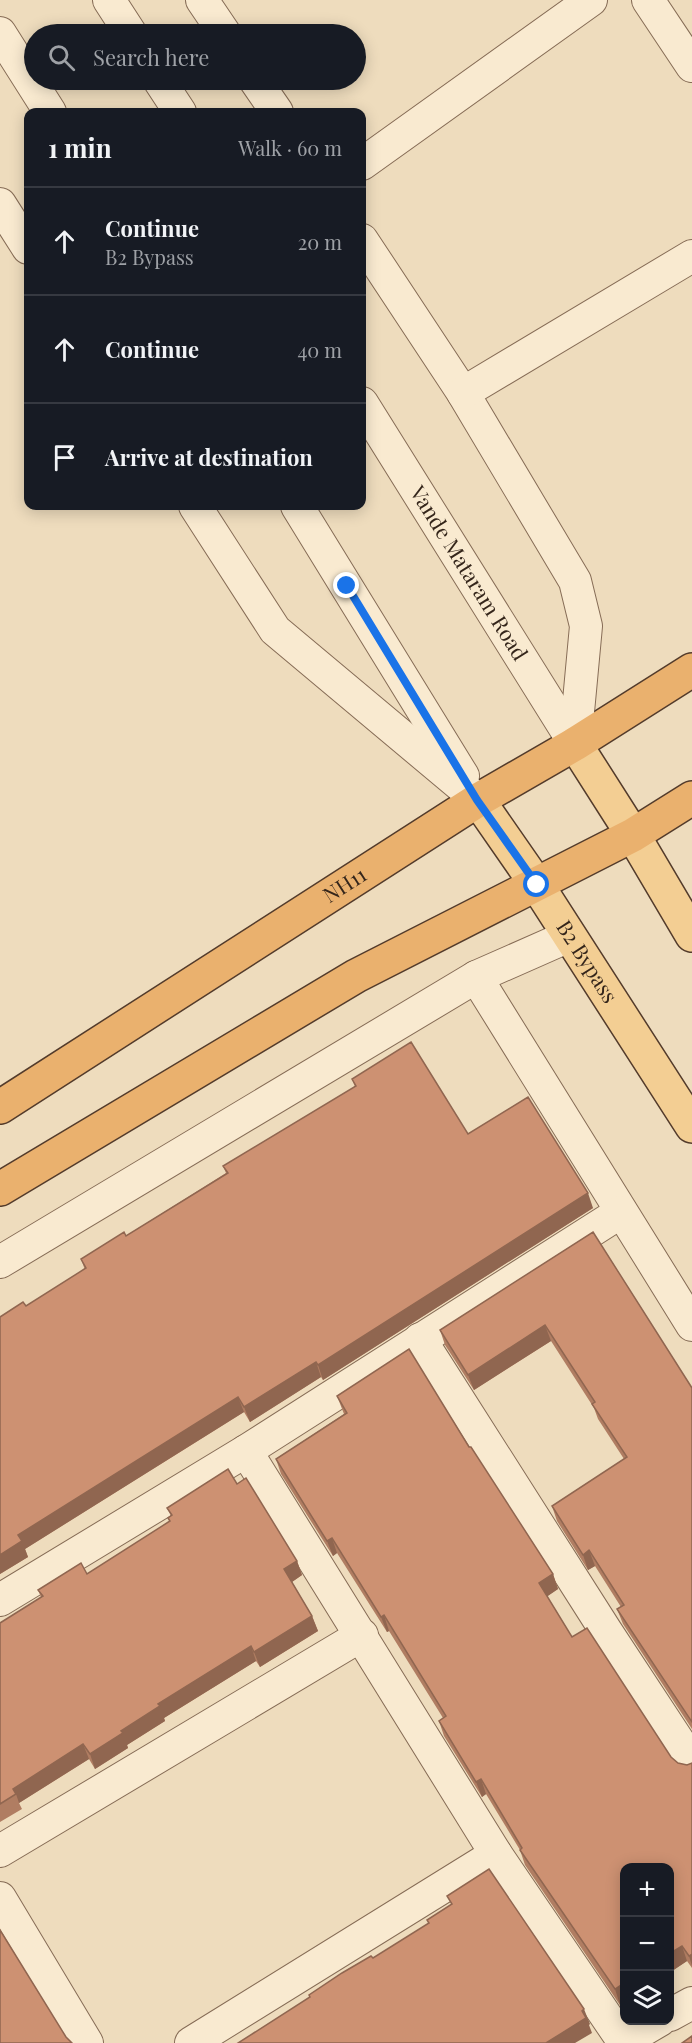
<!DOCTYPE html>
<meta charset="utf-8">
<style>
:root{--surface:#171b24;--page:#242831;--text:#f1f3f6;--muted:#9ea1a6;--line:#363941}
body{margin:0;font-family:"Playfair Display",serif;background:var(--page);color:var(--text)}
.controls{position:absolute;right:18px;bottom:18px;display:grid;overflow:hidden;border-radius:12px;box-shadow:0 3px 15px #0003}
.controls button{width:54px;height:54px;display:grid;place-items:center;padding:0;border:0;border-bottom:2px solid var(--line);background:var(--surface);color:var(--text);font:30px sans-serif}
.stop{position:absolute;width:18px;height:18px;margin:-14px;border:4px solid #1a73e8;border-radius:50%;background:#fff}
.stop.end{background:#1a73e8;border-color:#fff;box-shadow:0 2px 6px #0008}
.list{margin:0;padding:0;list-style:none}
h2{display:flex;justify-content:space-between;align-items:center;height:78px;margin:0;padding:0 24px;font-size:26px}
h2 small{font-size:20px;font-weight:400;color:var(--muted)}
.list li{display:grid;grid-template-columns:39px 1fr auto;gap:18px;align-items:center;box-sizing:border-box;height:108px;padding:0 24px;border-top:2px solid var(--line)}
.list b{display:block;font-size:22px;white-space:nowrap}
.list p{margin:0;font-size:20px;white-space:nowrap;color:var(--muted)}
.list em{font-size:20px;font-style:normal;color:var(--muted)}
.icon{flex:none;width:33px;height:33px;fill:none;stroke:currentColor;stroke-width:2;stroke-linecap:round;stroke-linejoin:round}
.map{position:relative;flex:none;width:692px;height:2043px;overflow:hidden}
.search{position:absolute;background:var(--surface);box-shadow:0 3px 15px #0003;left:24px;top:24px;width:342px;height:66px;display:flex;align-items:center;gap:15px;box-sizing:border-box;padding:0 21px;border-radius:33px;color:var(--muted);font-size:22px}
.panel{position:absolute;background:var(--surface);box-shadow:0 3px 15px #0003;left:24px;top:108px;width:342px;height:402px;border-radius:12px}
.map>svg:first-child{display:block}
.lines{fill:none;stroke-linecap:round;stroke-linejoin:round}
.minor-casing{stroke:#866c56;stroke-width:34}
.primary-casing{stroke:#533b2b;stroke-width:36}
.trunk-casing{stroke:#533b2b;stroke-width:36}
.minor{stroke:#f9ead0;stroke-width:32}
.primary{stroke:#f3ce93;stroke-width:33}
.trunk{stroke:#eab16e;stroke-width:33}
.wall{fill:#b07d62}
.shaded-wall{fill:#906650}
.building{fill:#cd9172;stroke:#906650;stroke-width:1.5}
.route{stroke:#1a73e8;stroke-width:8}
.labels{text-anchor:middle;stroke-width:6;stroke-linejoin:round;paint-order:stroke}
.street-label{font-size:21px;fill:#35261b;stroke:#f5e7cc}
</style>
<div class="map">
<svg width="692" height="2043" viewBox="0 0 692 2043">
<rect width="100%" height="100%" fill="#eedcbd"/>
<g class="lines">
<defs>
<g id="minor">
<path d="M109 0 131 34"/>
<path d="M202 0 225 34"/>
<path d="M648 0 692 66"/>
<path d="M0 33 50 112"/>
<path d="M159 80 180 112"/>
<path d="M255 80 277 112"/>
<path d="M362 164 591 0"/>
<path d="M0 204 28 248"/>
<path d="M362 240 463 393 575 581 586 626 575 744"/>
<path d="M463 393 692 256"/>
<path id="s1" d="M362 403 575 744"/>
<path d="M195 506 275 630 478 800"/>
<path d="M297 506 463 776"/>
<path d="M476 977 692 1325"/>
<path d="M0 1262 476 977 569 936"/>
<path d="M420 1339 606 1631 692 1762"/>
<path d="M246 1451 496 1854 623 2041"/>
<path d="M0 1600 246 1451 621 1212"/>
<path d="M0 1851 362 1635"/>
<path d="M0 1898 87 2043"/>
<path d="M670 2015 692 2003"/>
<path d="M191 2043 496 1854"/>
<path d="M621 2043 660 2020"/>
</g>
<g id="primary">
<path d="M575 744 633 835 692 935"/>
<path id="s2" d="M478 800 537 885 692 1126"/>
</g>
<g id="trunk">
<path id="s3" d="M0 1107 478 800 575 744 692 670"/>
<path d="M0 1189 356 976 633 835 692 798"/>
</g>
</defs>
<use href="#minor" class="minor-casing"/>
<use href="#primary" class="primary-casing"/>
<use href="#trunk" class="trunk-casing"/>
<use href="#minor" class="minor"/>
<use href="#primary" class="primary"/>
<use href="#trunk" class="trunk"/>
</g>
<path class="wall" d="M352 1079 468 1134 593 1208 323 1380 321 1377 250 1422 244 1412 25 1549 28 1557 0 1574 26 1306 85 1270 81 1259 126 1236 226 1173 223 1166 355 1087Z
M593 1232 692 1388V1729L623 1624 617 1609 621 1607 595 1566 588 1570 557 1521 552 1506 624 1459 598 1419 594 1408 551 1341 474 1390 445 1345 440 1330Z
M337 1396 469 1447 553 1574 558 1589 547 1596 572 1637 671 1757 678 1763 687 1765 692 1763V1968L687 1961 669 1973V1868L620 2005 525 1865 520 1850 486 1794 482 1797 444 1736 439 1721 443 1718 389 1631 387 1632 337 1553 333 1556 281 1474 276 1459 344 1414Z
M237 1484 297 1561 302 1575 292 1582 312 1616 318 1631 260 1667 256 1661 164 1718 165 1721 127 1745 128 1748 95 1769 89 1759 19 1803 22 1809 0 1822V1623L41 1597 38 1590 87 1574 170 1522 168 1518 171 1516 167 1508Z"/>
<path class="shaded-wall" d="M588 1193 593 1208 323 1380 318 1365Z
M545 1325 551 1341 474 1390 468 1375Z
M316 1362 321 1377 250 1422 244 1407Z
M238 1397 244 1412 25 1549 28 1557 0 1574V1555L18 1535Z
M332 1538 337 1553 333 1556 327 1541Z
M589 1550 595 1566 588 1570 583 1555Z
M297 1561 302 1575 289 1584 284 1569Z
M553 1574 558 1589 545 1598 539 1583Z
M384 1615 389 1631 387 1632 381 1617Z
M312 1616 318 1631 260 1667 254 1652Z
M251 1646 256 1661 164 1718 165 1721 127 1745 128 1748 95 1769 90 1754 158 1704Z
M83 1744 89 1759 19 1803 16 1794 13 1789Z
M481 1779 486 1794 482 1797 476 1782Z
M682 1946 687 1961 669 1973V1954Z
M692 1954V1966L689 1956Z
M624 1983V2002L620 2005 615 1989Z
M584 2009 590 2024 589 2025 592 2033 575 2043H546Z"/>
<path class="building" d="M411 1042 468 1134 528 1097 588 1193 318 1365 316 1362 244 1407 238 1397 18 1535 22 1541 0 1555V1317L23 1302 26 1306 86 1268 81 1259 124 1232 126 1236 228 1173 223 1166 356 1086 352 1079Z
M593 1232 692 1388V1722L617 1609 624 1605 589 1550 583 1555 552 1506 627 1457 592 1404 595 1402 545 1325 468 1375 440 1330Z
M409 1349 469 1447H471L553 1574 539 1583 572 1637 587 1628 671 1757 678 1763 687 1765 692 1763V1954L689 1956 682 1946 669 1954V1868H624V1983L615 1989 520 1850 522 1848 481 1779 476 1782 439 1721 446 1716 384 1615 381 1617 332 1538 327 1541 276 1459 347 1413 337 1396Z
M228 1469 237 1484 246 1478 297 1561 284 1569 312 1616 254 1652 251 1646 158 1704 160 1706 121 1731 123 1733 90 1754 83 1744 13 1789 16 1794 0 1804V1623L43 1596 38 1590 81 1563 87 1574 170 1521 168 1518 172 1515 167 1508Z
M489 1869 584 2009 582 2011 586 2018 546 2043H238L310 1997 309 1995 342 1973 371 1956 373 1958 429 1923 427 1920 452 1904 447 1896Z
M0 1930 66 2037 72 2043H0Z
M692 2036V2043H682Z"/>
<g class="lines">
<path class="route" d="M347 586 477 800 537 885"/>
</g>
<g class="labels">
<g class="street-label">
<text dy="7" stroke="none"><textPath href="#s1" startOffset="201">Vande Mataram Road</textPath></text>
<text dy="7" stroke="none"><textPath href="#s3" startOffset="410">NH11</textPath></text>
<text dy="7" stroke="none"><textPath href="#s2" startOffset="195">B2 Bypass</textPath></text>
</g>
</g>
</svg>
<div class="controls">
<button>+</button>
<button>−</button>
<button><svg class="icon" aria-label="layers" viewBox="0 0 24 24"><path d="M12 4l9 5-9 5-9-5zM3 14l9 5 9-5"/></svg></button>
</div>
<div class="stop" style="left:537px;top:885px"></div>
<div class="stop end" style="left:347px;top:586px"></div>
<div class="search"><svg class="icon" aria-label="search" viewBox="0 0 24 24"><circle cx="10" cy="10" r="6"/><path d="M15 15l6 6"/></svg>Search here</div>
<section class="panel">
<h2>1 min<small>Walk · 60 m</small></h2>
<ul class="list">
<li><svg class="icon" aria-label="ahead" viewBox="0 0 24 24"><path d="M12 20V5M6 11l6-6 6 6"/></svg><div><b>Continue</b><p>B2 Bypass</p></div><em>20 m</em></li>
<li><svg class="icon" aria-label="ahead" viewBox="0 0 24 24"><path d="M12 20V5M6 11l6-6 6 6"/></svg><div><b>Continue</b></div><em>40 m</em></li>
<li><svg class="icon" aria-label="arrive" viewBox="0 0 24 24"><path d="M6 21V4h12l-3 4 3 4H6"/></svg><div><b>Arrive at destination</b></div></li>
</ul>
</section>
</div>
